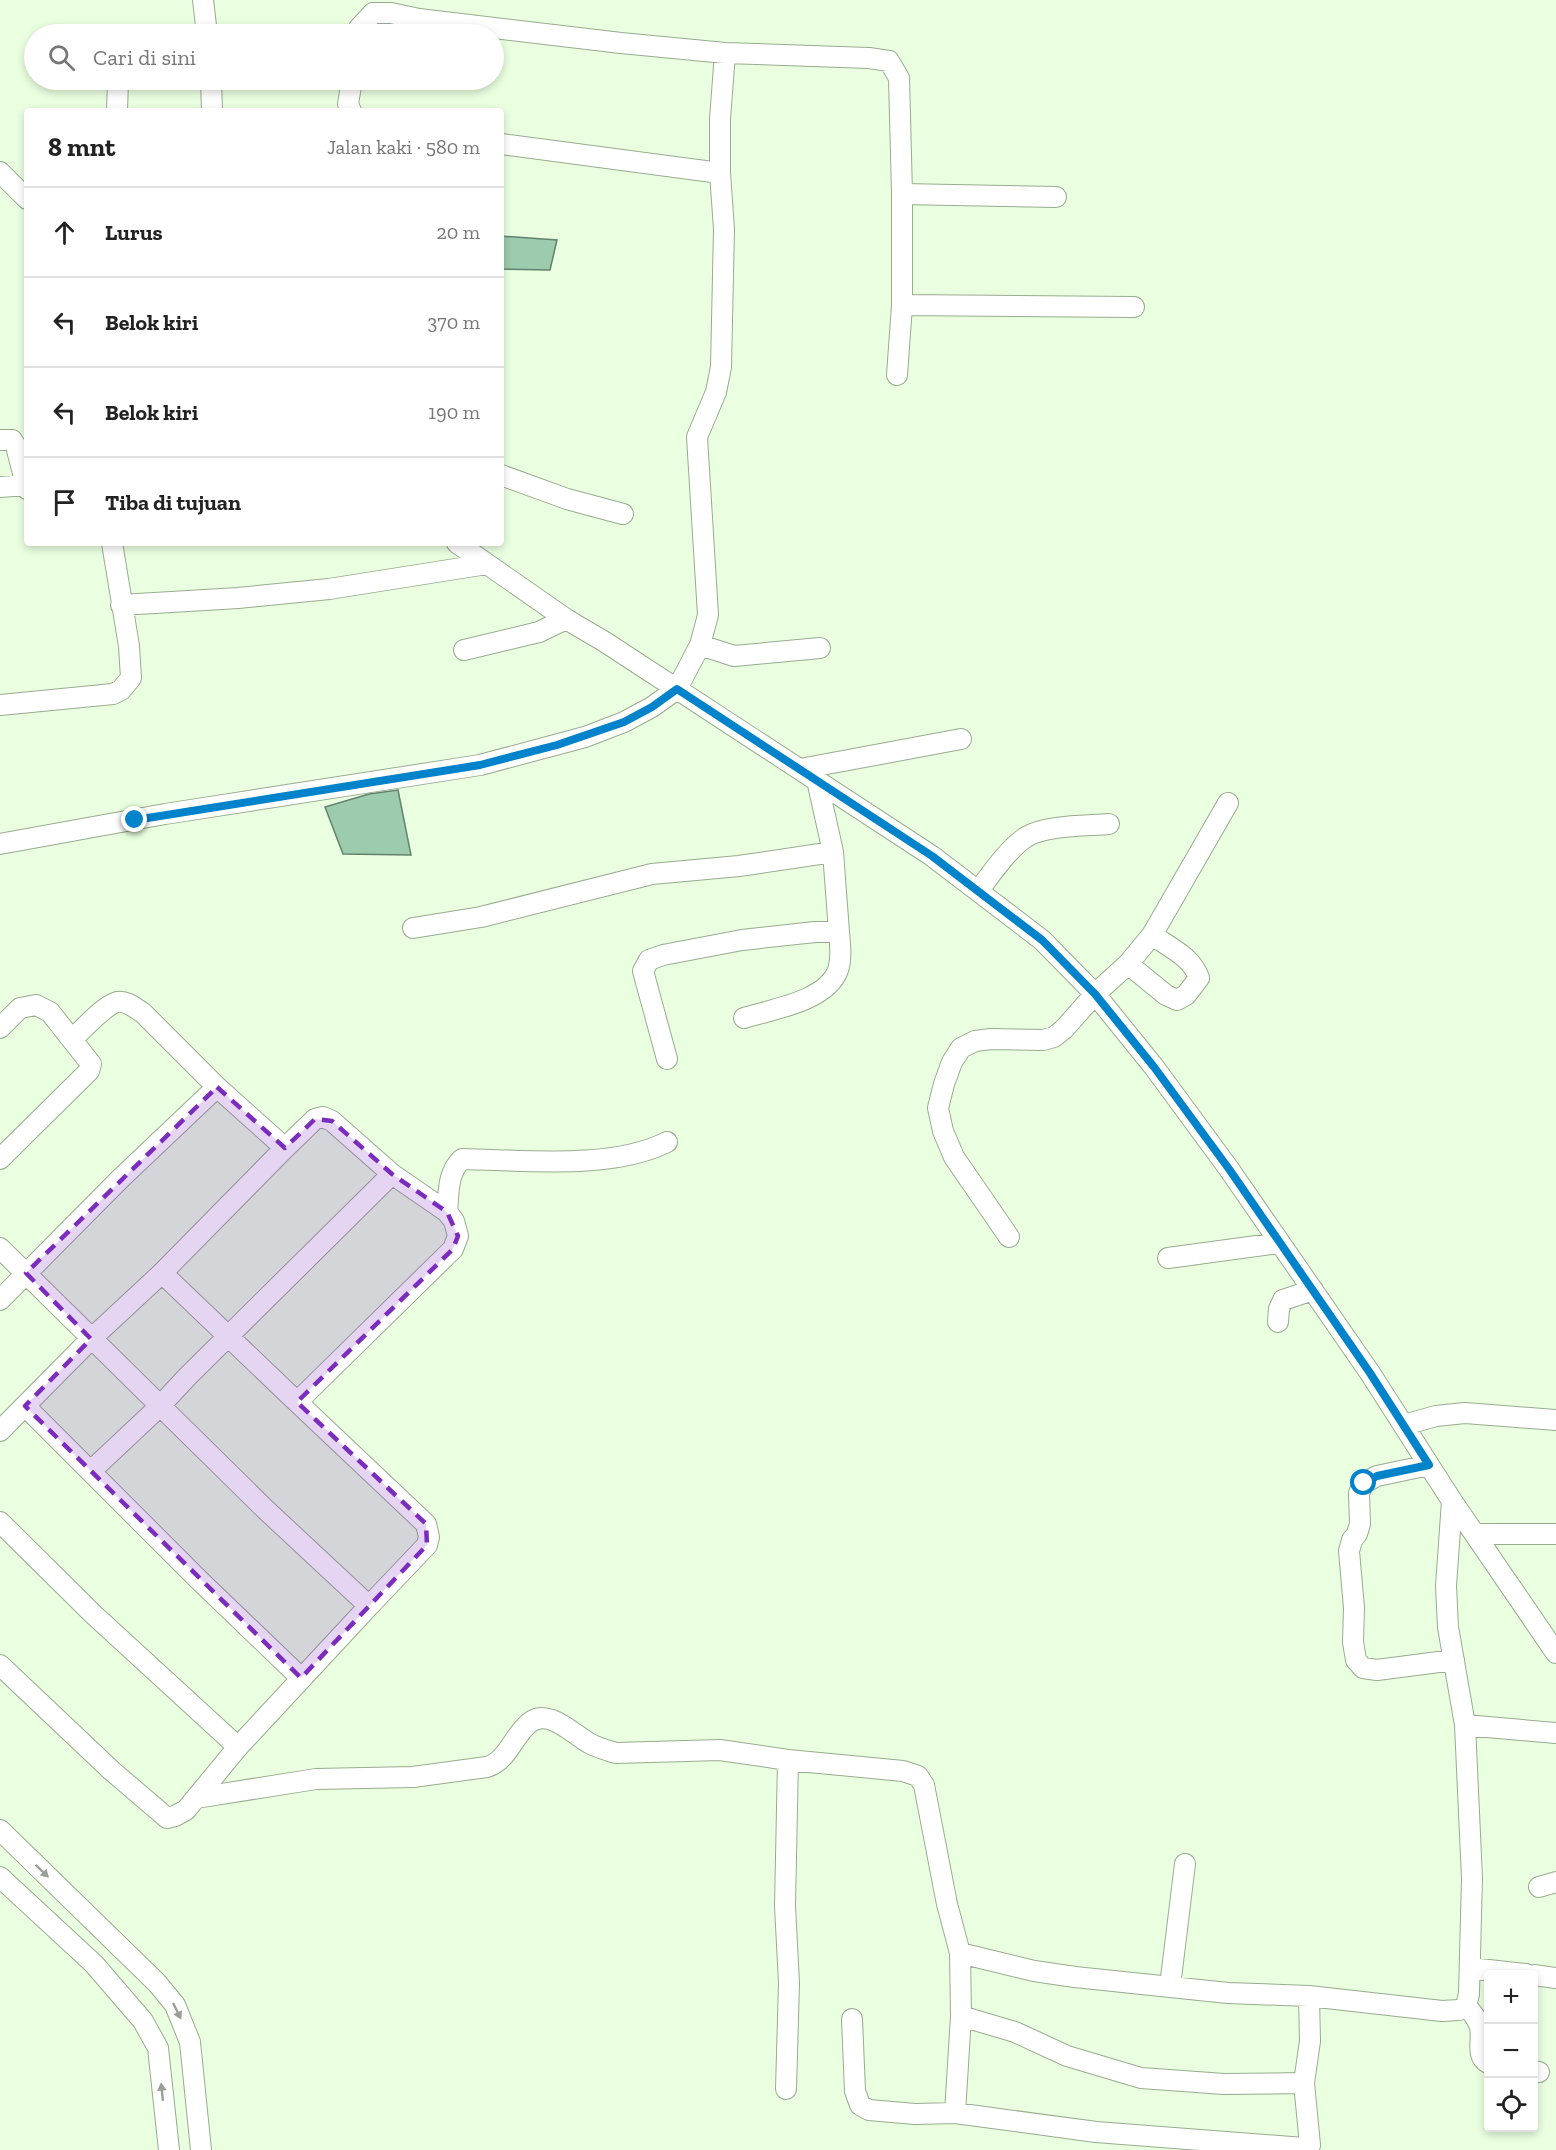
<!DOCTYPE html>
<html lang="id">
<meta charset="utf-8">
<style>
:root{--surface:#fff;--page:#f2f2f2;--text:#222;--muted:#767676;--line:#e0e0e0}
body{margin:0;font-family:"Zilla Slab",serif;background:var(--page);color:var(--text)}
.controls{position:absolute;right:18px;bottom:18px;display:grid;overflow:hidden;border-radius:6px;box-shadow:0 3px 9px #0003}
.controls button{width:54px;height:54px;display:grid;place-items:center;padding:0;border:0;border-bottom:2px solid var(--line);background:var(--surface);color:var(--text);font:30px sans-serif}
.stop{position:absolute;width:18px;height:18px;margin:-14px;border:4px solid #0083ca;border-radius:50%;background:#fff}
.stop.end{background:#0083ca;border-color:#fff;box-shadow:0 2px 6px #0008}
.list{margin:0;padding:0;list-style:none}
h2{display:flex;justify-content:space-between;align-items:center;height:78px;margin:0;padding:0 24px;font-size:26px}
h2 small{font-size:20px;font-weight:400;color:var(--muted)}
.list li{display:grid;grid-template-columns:39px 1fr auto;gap:18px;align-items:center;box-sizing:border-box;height:90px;padding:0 24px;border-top:2px solid var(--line)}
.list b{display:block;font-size:22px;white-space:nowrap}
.list em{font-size:20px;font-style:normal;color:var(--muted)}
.icon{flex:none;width:33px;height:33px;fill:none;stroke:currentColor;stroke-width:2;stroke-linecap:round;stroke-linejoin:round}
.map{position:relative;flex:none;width:1556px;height:2150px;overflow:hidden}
.search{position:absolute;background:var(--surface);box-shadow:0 3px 9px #0003;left:24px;top:24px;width:480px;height:66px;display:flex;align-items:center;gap:15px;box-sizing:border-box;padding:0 21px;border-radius:33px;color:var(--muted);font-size:22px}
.panel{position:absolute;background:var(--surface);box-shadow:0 3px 9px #0003;left:24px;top:108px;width:480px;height:438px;border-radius:6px}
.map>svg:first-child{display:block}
.building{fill:#9ccbad;stroke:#63826e;stroke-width:1.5}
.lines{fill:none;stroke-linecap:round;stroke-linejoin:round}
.minor-casing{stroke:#98ab8f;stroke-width:22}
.minor{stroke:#fff;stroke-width:20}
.oneway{fill:#9a9d98}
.route{stroke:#0083ca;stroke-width:8}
.marked{fill:#7b2cbf;fill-opacity:0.2;stroke:#7b2cbf;stroke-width:4.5;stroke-dasharray:12 8;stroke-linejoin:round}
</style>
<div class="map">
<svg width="1556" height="2150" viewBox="0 0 1556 2150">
<rect width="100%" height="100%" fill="#eaffe0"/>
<path class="building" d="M501 236 557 240 550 270 501 269Z
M398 790 411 855 343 854 325 807 369 794Z"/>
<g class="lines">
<defs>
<path id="minor" d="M203 0 207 34
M358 34 359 28 373 13H391L419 19 621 43 725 53 869 58 889 61 899 78 902 194V305L897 375
M211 80 212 111
M117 111 118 80
M351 111 348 104 352 80
M0 172 27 199
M720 173V119L725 53
M902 194 1056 197
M902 305 1134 307
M0 440H12L16 446 26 485
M501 475 567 499 623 514
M0 487 26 485 27 489
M457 543 566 619 605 642 932 856 1042 940 1095 994 1154 1067 1229 1169 1370 1373 1452 1501 1556 1653
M121 605 238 598 329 589 487 564
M700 645 734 656 820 648
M464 650 539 632 566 619
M0 705 113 694 121 690 131 678 129 646 112 543
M800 769 961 739
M0 844 165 814 480 765 585 737 624 722 652 707 677 689 700 645 708 615 697 437 716 392 721 367 724 229 720 173 501 144
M979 890C991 874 1009 848 1026 837 1046 825 1086 826 1109 824
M413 928 481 917 652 874 739 866 833 852
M1128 964 1166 995 1177 1000 1186 995 1199 978C1192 957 1169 947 1152 935
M744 1018C773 1009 827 1001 838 970 842 958 840 944 839 932
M0 1028 20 1008 36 1005 50 1012 91 1064 89 1071 0 1159
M667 1059 643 971 649 960 663 955 742 940 815 932H839L833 852 817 780
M285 1148 315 1119 323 1117 332 1121 392 1174 447 1212 454 1221 458 1236 453 1249 297 1402 426 1524 429 1537 427 1545 369 1606
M447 1212C449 1193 447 1173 462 1159 523 1160 612 1170 667 1142
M1009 1237 954 1157 943 1131 938 1108 944 1084 952 1062 961 1048 975 1041 991 1039 1043 1040 1054 1037 1064 1029 1095 994 1128 964 1152 935 1228 803
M0 1248 265 1509 369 1606 238 1747 186 1810 175 1816 167 1818 112 1771 0 1665
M1168 1258 1279 1243
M162 1273 297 1402
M0 1300 120 1179 217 1087 143 1013C135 1008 126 1000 117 1002 103 1006 83 1030 72 1039
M1278 1322 1279 1309 1283 1300 1313 1290
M25 1406 199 1580 301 1678
M1404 1425 1436 1416 1465 1413 1556 1420
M0 1431 91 1339 162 1273 285 1148 217 1087
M1429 1465 1377 1476 1364 1483 1359 1493 1360 1524 1357 1534 1352 1540 1349 1551 1354 1608 1353 1642 1356 1660 1363 1668 1377 1670 1454 1660
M92 1470 159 1407 188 1376 392 1174
M0 1522 93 1614 238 1747
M1475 1534H1556
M1465 1725 1556 1733
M196 1798 316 1779 413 1777 487 1767C507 1761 513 1737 528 1724 547 1706 573 1734 589 1743 598 1748 606 1750 616 1753L720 1750 788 1760 903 1771 918 1776 924 1785 947 1904 960 1953 961 2016 955 2113
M0 1830 157 1983 175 2005 190 2042 201 2150
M0 1877 94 1964 143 2021 158 2048 169 2150
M1539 1887 1556 1882
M960 1953 1034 1971 1075 1977 1228 1993 1309 1996 1442 2011 1459 2010 1466 2006 1469 1994 1472 1878 1465 1725 1448 1627 1446 1586 1452 1501
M1470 1968 1526 1974
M1534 1975 1556 1978
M1170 1986 1185 1864
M1466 2006C1472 2012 1477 2018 1480 2027 1483 2039 1475 2056 1488 2063
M961 2016 1015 2032 1067 2056 1141 2078 1224 2084 1304 2083
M852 2019 855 2091 860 2105 869 2110 915 2114 955 2113 1096 2132 1304 2148 1310 2145 1304 2083 1310 2041 1309 1996
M1534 2071 1539 2072
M786 2089 789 1983 785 1906 788 1760"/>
</defs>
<use href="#minor" class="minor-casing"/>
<use href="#minor" class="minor"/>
</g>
<defs><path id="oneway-solid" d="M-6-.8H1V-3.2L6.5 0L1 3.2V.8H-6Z" transform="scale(1.5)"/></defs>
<g class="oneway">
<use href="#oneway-solid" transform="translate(42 1871) rotate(44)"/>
<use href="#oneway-solid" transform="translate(177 2011) rotate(64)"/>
<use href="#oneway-solid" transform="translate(162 2092) rotate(-96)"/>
</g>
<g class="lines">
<path class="route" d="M135 820 480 765 557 745 624 722 652 707 677 689 932 856 1042 940 1095 994 1154 1067 1229 1169 1370 1373 1429 1465 1377 1476 1364 1483"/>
</g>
<path class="marked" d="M217 1087 285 1148 315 1119 332 1121 392 1174 447 1212 458 1236 453 1249 297 1402 426 1524 427 1545 301 1678 25 1406 91 1339 26 1273Z"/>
</svg>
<div class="controls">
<button>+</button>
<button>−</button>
<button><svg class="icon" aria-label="locate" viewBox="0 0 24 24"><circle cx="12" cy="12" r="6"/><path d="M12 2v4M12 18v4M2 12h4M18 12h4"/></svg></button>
</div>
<div class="stop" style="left:1364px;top:1483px"></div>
<div class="stop end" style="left:135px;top:820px"></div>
<div class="search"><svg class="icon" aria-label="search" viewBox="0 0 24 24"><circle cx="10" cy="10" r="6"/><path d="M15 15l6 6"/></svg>Cari di sini</div>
<section class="panel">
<h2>8 mnt<small>Jalan kaki · 580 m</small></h2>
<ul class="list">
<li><svg class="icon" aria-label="ahead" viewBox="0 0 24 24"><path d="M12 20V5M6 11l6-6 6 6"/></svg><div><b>Lurus</b></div><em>20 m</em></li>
<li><svg class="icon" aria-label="left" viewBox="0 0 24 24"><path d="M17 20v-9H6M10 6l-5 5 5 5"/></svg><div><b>Belok kiri</b></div><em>370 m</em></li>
<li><svg class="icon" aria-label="left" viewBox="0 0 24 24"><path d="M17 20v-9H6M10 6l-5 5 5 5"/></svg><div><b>Belok kiri</b></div><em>190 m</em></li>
<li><svg class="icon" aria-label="arrive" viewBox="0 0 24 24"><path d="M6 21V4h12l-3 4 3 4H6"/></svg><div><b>Tiba di tujuan</b></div></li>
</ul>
</section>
</div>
